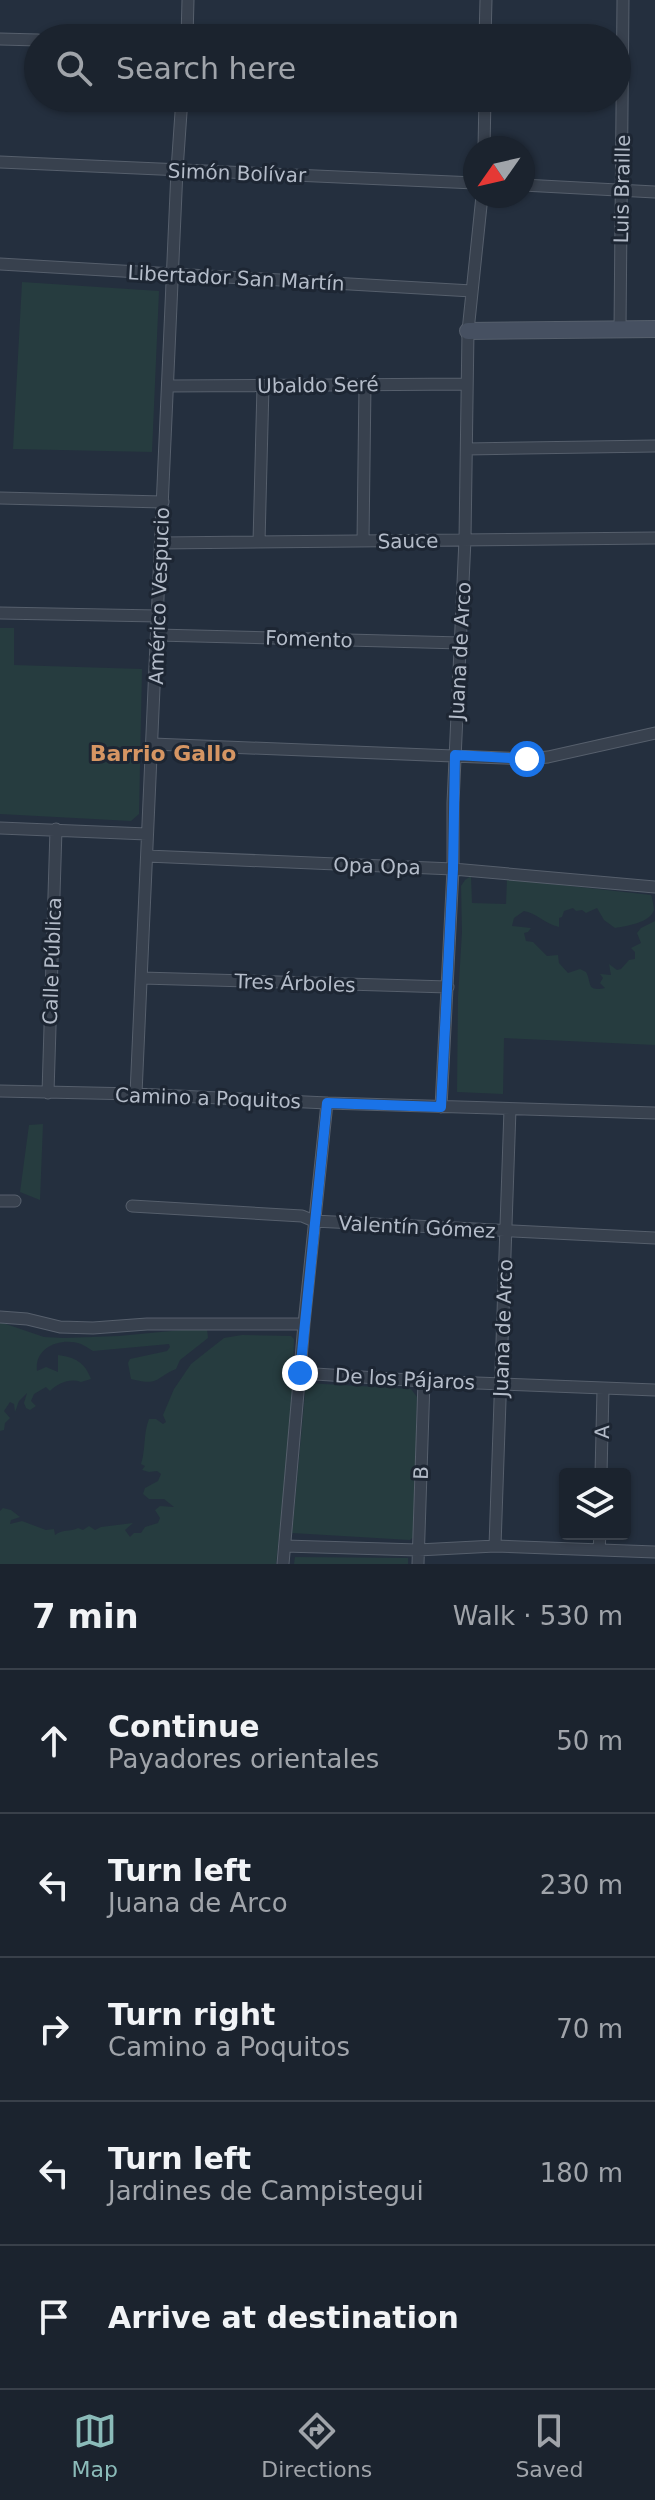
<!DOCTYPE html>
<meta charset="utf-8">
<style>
:root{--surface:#1b232e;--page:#282f3a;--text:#f1f3f6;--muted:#a0a4aa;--line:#39404a;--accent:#8bbbb9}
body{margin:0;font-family:"DejaVu Sans",sans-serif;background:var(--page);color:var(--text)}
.controls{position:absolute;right:24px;bottom:24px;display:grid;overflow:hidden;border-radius:8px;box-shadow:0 2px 6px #0004}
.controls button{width:72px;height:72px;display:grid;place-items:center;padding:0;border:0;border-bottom:2px solid var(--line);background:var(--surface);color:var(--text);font:40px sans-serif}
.compass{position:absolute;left:463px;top:136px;width:72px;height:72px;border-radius:50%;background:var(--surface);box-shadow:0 2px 6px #0004;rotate:236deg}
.stop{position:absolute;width:24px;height:24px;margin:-18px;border:6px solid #1a73e8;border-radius:50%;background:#fff}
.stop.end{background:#1a73e8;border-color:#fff;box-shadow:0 2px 8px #0008}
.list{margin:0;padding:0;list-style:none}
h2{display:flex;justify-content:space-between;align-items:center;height:104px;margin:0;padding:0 32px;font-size:34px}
h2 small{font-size:26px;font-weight:400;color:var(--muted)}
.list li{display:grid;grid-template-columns:52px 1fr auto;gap:24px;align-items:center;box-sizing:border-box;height:144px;padding:0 32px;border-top:2px solid var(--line)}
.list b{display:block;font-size:30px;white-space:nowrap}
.list p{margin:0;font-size:26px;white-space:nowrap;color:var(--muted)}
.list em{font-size:26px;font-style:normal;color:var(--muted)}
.icon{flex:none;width:44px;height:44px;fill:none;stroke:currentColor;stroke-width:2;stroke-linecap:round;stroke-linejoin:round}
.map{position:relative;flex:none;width:655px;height:1564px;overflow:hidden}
.search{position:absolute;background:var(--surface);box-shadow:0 2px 6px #0004;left:24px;right:24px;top:24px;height:88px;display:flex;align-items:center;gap:20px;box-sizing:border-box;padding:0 28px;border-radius:44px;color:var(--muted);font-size:30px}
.sheet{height:824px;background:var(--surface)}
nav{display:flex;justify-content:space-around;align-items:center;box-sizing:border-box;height:112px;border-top:2px solid var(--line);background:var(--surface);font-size:22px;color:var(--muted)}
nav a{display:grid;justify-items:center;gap:4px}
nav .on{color:var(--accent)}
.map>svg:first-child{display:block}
.green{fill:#263c3f}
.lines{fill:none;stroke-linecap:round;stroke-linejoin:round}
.street-casing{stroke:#565f6c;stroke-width:13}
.secondary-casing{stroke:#565f6c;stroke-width:18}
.street{stroke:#38414e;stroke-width:11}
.secondary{stroke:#465061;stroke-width:16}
.route{stroke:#1a73e8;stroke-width:10}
.labels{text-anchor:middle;stroke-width:6;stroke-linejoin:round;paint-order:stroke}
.street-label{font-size:20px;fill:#b4bcc9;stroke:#1d2633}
.neighbourhood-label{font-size:22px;font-weight:bold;fill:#d59563;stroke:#1d2633}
</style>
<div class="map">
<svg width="655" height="1564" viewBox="0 0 655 1564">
<rect width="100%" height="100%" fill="#242f3e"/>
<path class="green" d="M22 282 159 291 152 452 13 449Z
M0 628H14V665L142 669 139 814 131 821 0 814Z
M471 876 472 903 506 904 507 879 651 895C652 896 654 908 654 910 650 923 626 926 615 928L604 920 597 908 586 913 582 910 576 911 573 908 564 911 562 917 559 918V927C545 924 537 913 524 911L514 918 512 926 531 928 528 932 524 933 526 941 533 942 547 956 558 955 559 963 568 973 580 969 586 972C592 983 586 992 605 988L600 983 603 978 600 974 611 975 609 964 617 970 621 969 629 960 635 959V952L631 948 641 943 637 933 641 928 655 921V1045L504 1038 503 1094 457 1092 458 997 462 932 461 886 465 880Z
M43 1124 40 1200 20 1192 29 1125Z
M0 1322 44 1337 64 1338 119 1336 202 1328 207 1329 208 1338 180 1360 176 1369C153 1379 160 1386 131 1379L128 1363 130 1359 167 1351 170 1347 169 1344 93 1351C89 1349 86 1346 81 1344 61 1337 34 1347 37 1371L46 1367 58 1372V1355C74 1357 85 1362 91 1379L81 1382C70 1378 58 1383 50 1391L46 1387 34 1394 31 1401 36 1406 30 1410 26 1408 24 1403 27 1393 19 1401 15 1412 14 1404 10 1402 4 1411 10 1418 5 1423 4 1430 0 1431Z
M242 1335 291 1336 294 1339 291 1428 276 1564H0V1511L3 1508 11 1510 20 1517 11 1520 10 1524 22 1521 46 1530 54 1529 55 1535C62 1529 70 1532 78 1528L83 1530 89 1526 95 1530 101 1527 133 1523 125 1530 130 1537 134 1533H141L145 1527 158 1523 160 1518 155 1510 160 1506 174 1507 164 1499H149L143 1494 145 1488 158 1481 161 1474 157 1471 149 1472 142 1470 145 1466 141 1464C146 1449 143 1434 149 1419H156L163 1424 166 1422 163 1415 174 1389 191 1364 224 1338Z
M306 1383 411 1389 417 1397 414 1536 410 1540 292 1533Z
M295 1557 408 1558V1564H294Z"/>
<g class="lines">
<defs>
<path id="street" d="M187 38 188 0
M485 38 486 0
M0 39 38 40
M484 148 485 98
M0 162 475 183
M523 185 655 192
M0 264 472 291
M620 330 623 0
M168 386 467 384
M467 449 655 446
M0 498 163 502
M363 541 365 384
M259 542 263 386
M161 543 655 538
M0 613 158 616
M157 635 461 643
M153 744 527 759 548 757 655 733
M0 828 147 834
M147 856 453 869 655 887
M142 978 448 987
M0 1091 136 1094 327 1103 655 1113
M48 1093 56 829
M136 1094 177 170 182 98
M441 1107 453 869V803L465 539 468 331 482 196
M0 1201H15
M132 1206 302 1216 314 1221 655 1238
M0 1317 27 1319 60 1327 93 1328 147 1324H304
M300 1373 424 1381 655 1390
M601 1474 603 1390
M285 1546 418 1550 495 1546 655 1552
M495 1546 510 1109
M599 1550 600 1534
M283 1564 304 1324 327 1103
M418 1564 424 1381"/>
<path id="secondary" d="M468 331 655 329"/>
</defs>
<use href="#street" class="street-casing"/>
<use href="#secondary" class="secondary-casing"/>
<use href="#street" class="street"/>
<use href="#secondary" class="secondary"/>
</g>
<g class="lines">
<path class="route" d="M300 1373 327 1103 441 1107 453 869 455 755 527 759"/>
</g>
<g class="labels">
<g class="street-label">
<text transform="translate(237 173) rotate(2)" y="7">Simón Bolívar</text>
<text transform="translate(622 189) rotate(-89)" y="7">Luis Braille</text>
<text transform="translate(236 278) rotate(3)" y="7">Libertador San Martín</text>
<text transform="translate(318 385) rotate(-1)" y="7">Ubaldo Seré</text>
<text transform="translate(408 541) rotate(-1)" y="7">Sauce</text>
<text transform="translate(159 596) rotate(-88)" y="7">Américo Vespucio</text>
<text transform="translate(309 639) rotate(2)" y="7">Fomento</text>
<text transform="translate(460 651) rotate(-87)" y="7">Juana de Arco</text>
<text transform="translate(377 866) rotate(2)" y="7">Opa Opa</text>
<text transform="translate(52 961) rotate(-88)" y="7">Calle Pública</text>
<text transform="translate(295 983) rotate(2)" y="7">Tres Árboles</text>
<text transform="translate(208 1098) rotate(2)" y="7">Camino a Poquitos</text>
<text transform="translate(417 1227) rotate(3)" y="7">Valentín Gómez</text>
<text transform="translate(503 1328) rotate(-88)" y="7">Juana de Arco</text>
<text transform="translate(405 1379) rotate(3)" y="7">De los Pájaros</text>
<text transform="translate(602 1432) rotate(-89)" y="7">A</text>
<text transform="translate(421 1473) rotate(-88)" y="7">B</text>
</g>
<g class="neighbourhood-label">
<text x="163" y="761">Barrio Gallo</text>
</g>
</g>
</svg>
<div class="controls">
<button><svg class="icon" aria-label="layers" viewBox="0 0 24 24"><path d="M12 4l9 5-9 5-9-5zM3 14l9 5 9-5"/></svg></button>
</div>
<svg class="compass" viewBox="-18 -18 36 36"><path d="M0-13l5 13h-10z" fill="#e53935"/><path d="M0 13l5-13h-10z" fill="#a0a4aa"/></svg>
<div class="stop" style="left:527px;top:759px"></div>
<div class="stop end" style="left:300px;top:1373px"></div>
<div class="search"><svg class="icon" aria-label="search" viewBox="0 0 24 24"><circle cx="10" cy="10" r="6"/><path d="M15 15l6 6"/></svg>Search here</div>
</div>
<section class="sheet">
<h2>7 min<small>Walk · 530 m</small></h2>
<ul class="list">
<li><svg class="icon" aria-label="ahead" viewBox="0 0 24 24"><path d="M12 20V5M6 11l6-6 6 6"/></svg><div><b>Continue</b><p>Payadores orientales</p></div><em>50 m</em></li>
<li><svg class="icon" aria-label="left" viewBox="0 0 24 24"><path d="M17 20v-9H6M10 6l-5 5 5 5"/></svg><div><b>Turn left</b><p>Juana de Arco</p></div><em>230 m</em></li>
<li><svg class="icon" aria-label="right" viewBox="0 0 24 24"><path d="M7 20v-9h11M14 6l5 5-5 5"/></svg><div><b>Turn right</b><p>Camino a Poquitos</p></div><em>70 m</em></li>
<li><svg class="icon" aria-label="left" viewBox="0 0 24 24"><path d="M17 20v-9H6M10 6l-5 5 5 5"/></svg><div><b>Turn left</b><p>Jardines de Campistegui</p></div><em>180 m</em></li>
<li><svg class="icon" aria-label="arrive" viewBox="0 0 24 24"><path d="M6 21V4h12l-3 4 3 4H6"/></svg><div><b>Arrive at destination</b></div></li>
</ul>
</section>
<nav>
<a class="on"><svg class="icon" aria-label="map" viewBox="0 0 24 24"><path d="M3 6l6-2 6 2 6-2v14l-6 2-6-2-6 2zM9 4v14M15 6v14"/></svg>Map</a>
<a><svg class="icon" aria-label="directions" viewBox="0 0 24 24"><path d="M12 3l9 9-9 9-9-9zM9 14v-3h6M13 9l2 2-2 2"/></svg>Directions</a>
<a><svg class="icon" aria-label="saved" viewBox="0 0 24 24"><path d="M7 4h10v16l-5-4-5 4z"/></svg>Saved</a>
</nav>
